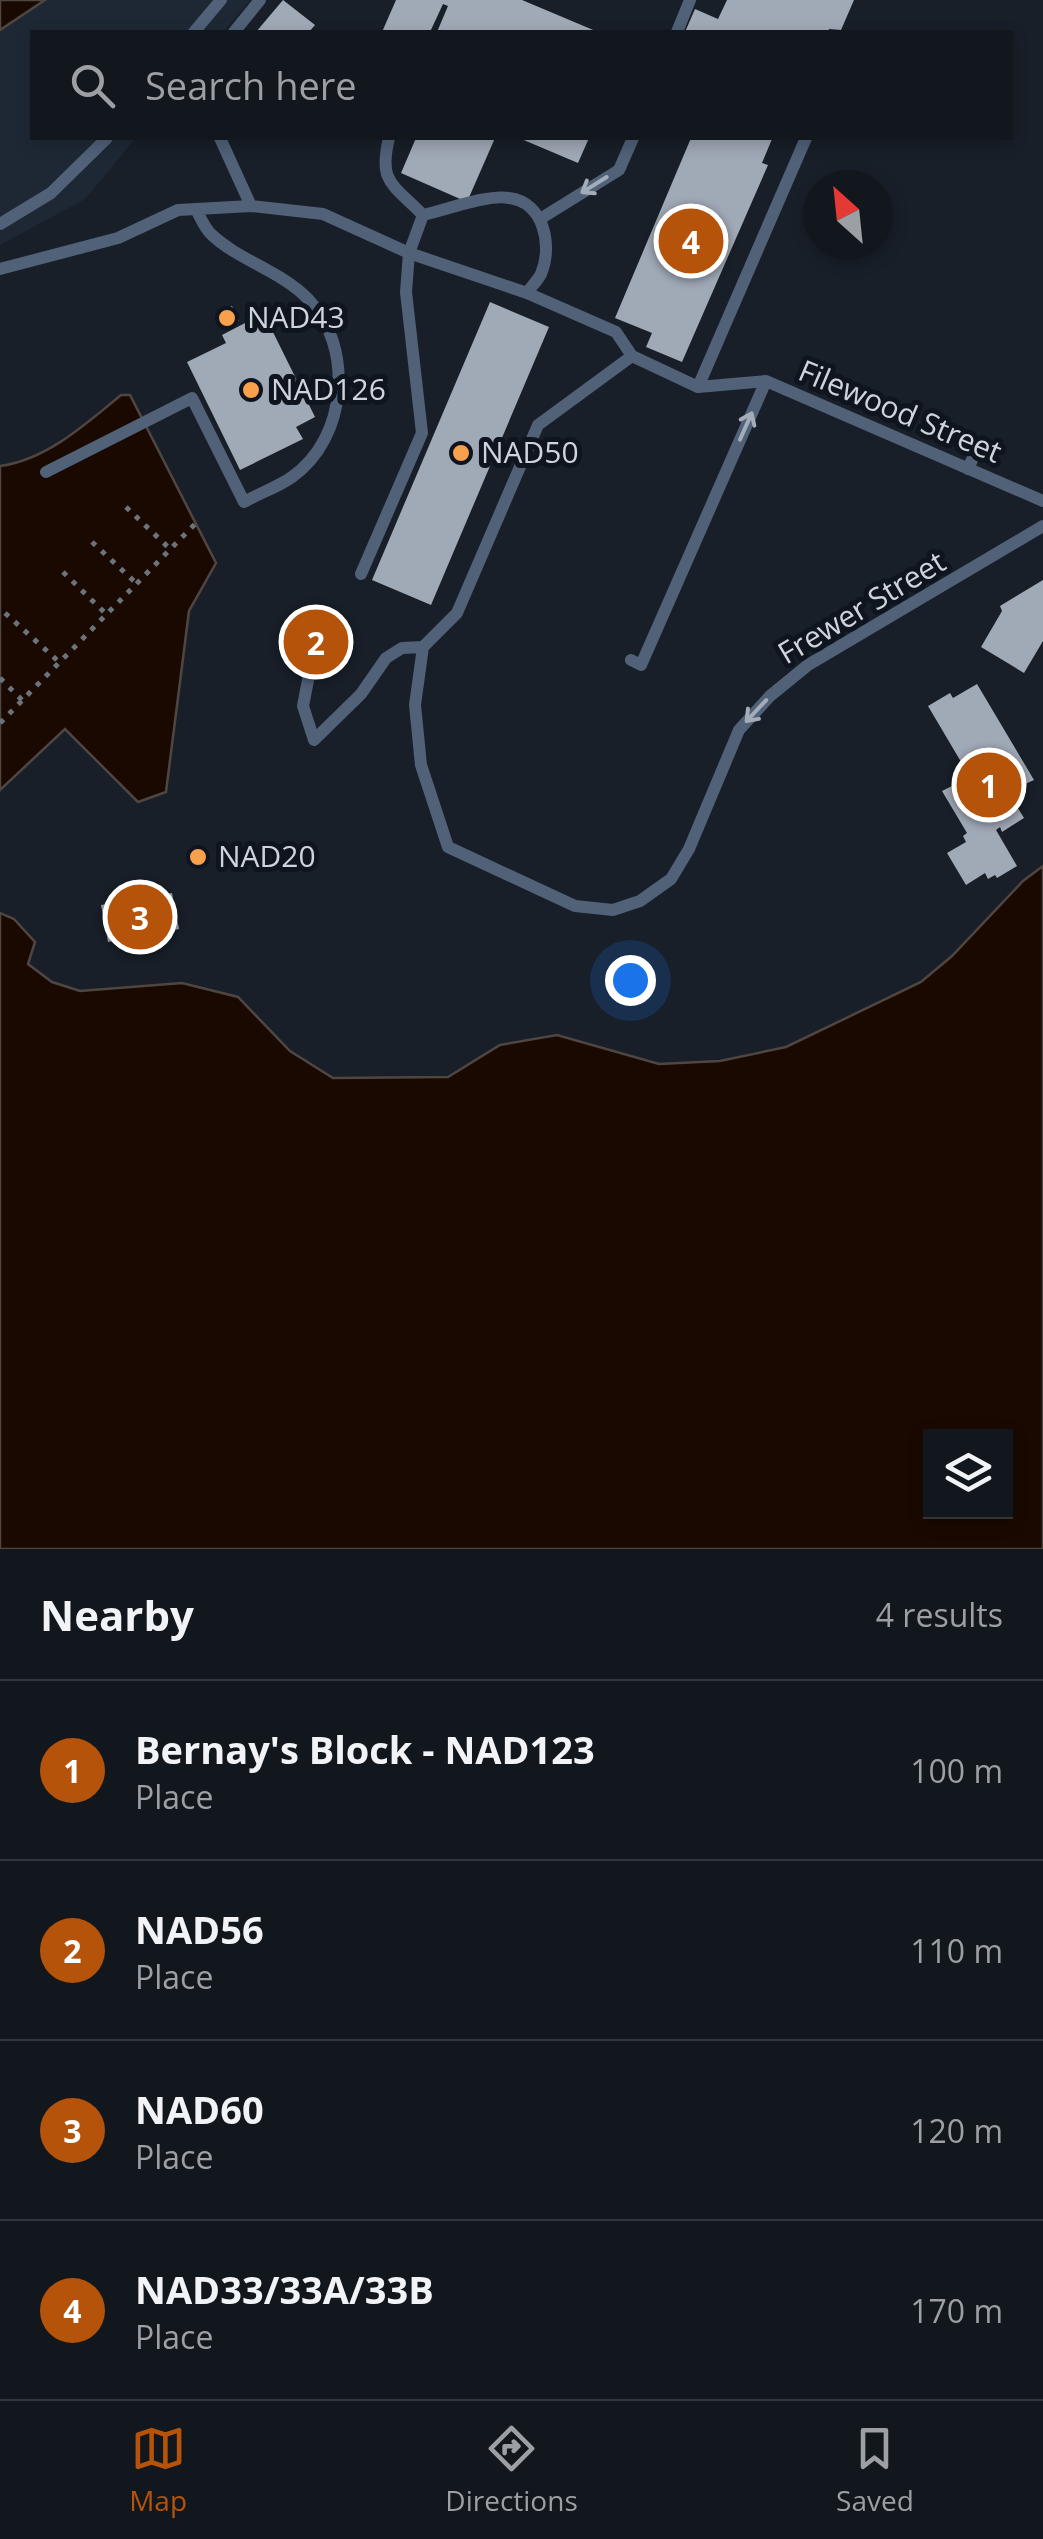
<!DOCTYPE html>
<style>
:root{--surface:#12171e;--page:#1f242b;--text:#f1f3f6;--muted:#9c9fa4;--line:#31363c;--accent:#b45309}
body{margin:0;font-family:"Open Sans",sans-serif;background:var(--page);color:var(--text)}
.controls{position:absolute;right:30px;bottom:30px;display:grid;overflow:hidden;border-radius:0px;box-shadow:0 5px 15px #0003}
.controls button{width:90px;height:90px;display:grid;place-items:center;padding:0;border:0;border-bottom:2px solid var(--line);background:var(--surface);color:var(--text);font:50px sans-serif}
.compass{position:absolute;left:803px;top:170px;width:90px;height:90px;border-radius:50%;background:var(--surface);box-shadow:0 5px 15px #0003;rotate:333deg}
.you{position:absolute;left:630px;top:980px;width:35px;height:35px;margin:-25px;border:8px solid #fff;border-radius:50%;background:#1a73e8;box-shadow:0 0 0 15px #1a73e833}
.badge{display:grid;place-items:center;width:65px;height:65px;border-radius:50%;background:var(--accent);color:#fff;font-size:32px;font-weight:700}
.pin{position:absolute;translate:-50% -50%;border:5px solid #fff;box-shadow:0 2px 10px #0006}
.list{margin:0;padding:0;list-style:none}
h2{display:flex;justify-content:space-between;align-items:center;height:130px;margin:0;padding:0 40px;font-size:42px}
h2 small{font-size:32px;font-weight:400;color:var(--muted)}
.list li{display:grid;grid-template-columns:65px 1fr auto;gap:30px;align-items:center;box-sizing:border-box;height:180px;padding:0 40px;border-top:2px solid var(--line)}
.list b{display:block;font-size:38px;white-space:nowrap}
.list p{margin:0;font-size:32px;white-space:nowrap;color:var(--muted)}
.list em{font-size:32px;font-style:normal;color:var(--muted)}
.icon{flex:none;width:55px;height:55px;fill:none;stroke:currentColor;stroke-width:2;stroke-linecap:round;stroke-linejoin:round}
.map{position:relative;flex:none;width:1043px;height:1549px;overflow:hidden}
.search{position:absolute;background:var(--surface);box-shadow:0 5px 15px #0003;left:30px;right:30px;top:30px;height:110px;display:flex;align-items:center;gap:25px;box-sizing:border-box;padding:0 35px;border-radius:0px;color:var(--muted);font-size:38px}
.sheet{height:850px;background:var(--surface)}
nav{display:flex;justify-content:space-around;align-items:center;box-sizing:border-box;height:140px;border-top:2px solid var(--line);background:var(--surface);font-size:28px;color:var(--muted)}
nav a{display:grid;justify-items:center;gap:5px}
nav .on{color:var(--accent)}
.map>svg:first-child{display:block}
.built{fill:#1e2835}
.water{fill:#190900;stroke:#504641;stroke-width:2.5;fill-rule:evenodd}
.building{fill:#a0a9b6}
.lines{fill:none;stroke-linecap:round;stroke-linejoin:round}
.path{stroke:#6d737b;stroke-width:5;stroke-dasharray:5 8;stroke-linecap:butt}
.service{stroke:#506178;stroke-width:12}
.oneway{stroke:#a3acb8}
.poi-dot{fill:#f8a04b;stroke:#0f151e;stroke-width:4}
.labels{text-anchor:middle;stroke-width:10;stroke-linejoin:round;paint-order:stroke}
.poi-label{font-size:30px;fill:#cfd4da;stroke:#0f151e;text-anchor:start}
.street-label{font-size:30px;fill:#cfd4da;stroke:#0f151e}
</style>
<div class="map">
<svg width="1043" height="1549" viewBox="0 0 1043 1549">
<rect width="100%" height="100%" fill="#181f28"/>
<path class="built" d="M0 0H250L223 32H32V138H136L85 199 0 245Z"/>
<path class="water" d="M0 0H45L0 30Z
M121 395H130L216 563 189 611 166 792 138 802 65 729 0 790V466C46 460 86 424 121 395Z
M1043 866V1549H0V913L14 919 35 942 28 964 52 982 80 991 182 983 238 997 290 1051 333 1078 448 1077 500 1045 557 1035 659 1064 720 1061 786 1047 921 982 952 956 1023 881ZM1006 1436V1512H930V1436Z"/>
<path class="building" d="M283 0 315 25 309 32H256Z
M396 0H522L598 32H437L448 6 443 4 430 32H382Z
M727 0H854L841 30 829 29 828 32H685L695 9 718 19Z
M416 138H495L467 202 401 173Z
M519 138H589L578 163Z
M691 138 772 139 762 163 768 165 682 362 646 347 652 333 615 318Z
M490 302 549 327 431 605 372 580Z
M232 306 239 321 223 329 216 314Z
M247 322 251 330 268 322 315 417 296 427 303 439 240 470 187 362 226 343 222 335Z
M1043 580V641L1024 673 981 647 1002 611 1000 606Z
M309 617 333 623 322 667 298 661Z
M977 684 1034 780 1008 792 1024 818 1002 832 1000 827 996 830 1017 866 997 878 995 875 988 879 985 873 966 885 947 853 966 842 963 836 967 833 942 791 970 777 928 706 950 693 953 698Z
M202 848 207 859 194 865 189 854Z
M172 893 179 929 108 942 101 905Z"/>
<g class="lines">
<path class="path" d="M126 507 170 549
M92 542 136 583
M63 572 106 614
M5 613 58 661
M0 678 22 700
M0 723 196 523"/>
<path class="service" d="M194 32 221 0
M234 32 260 0
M677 32 690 0
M220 138 251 206
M389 138C378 183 393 184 423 215
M423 215C446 210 488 194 509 198 544 202 553 246 541 274 538 280 531 287 527 293
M540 219 619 170 633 138
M0 224 51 193 107 138
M0 269 118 238 178 210 251 206 323 214 409 253 527 293 616 332 632 356 698 387 766 381 1043 501
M632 356 538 425 457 613 423 647 415 705 421 765 448 847 575 906 613 910 640 901 671 879 689 849 739 730 770 696 808 665 1043 526
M698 387 806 138
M968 469 975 453
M46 472 192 398 244 502C260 493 278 487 292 477 348 438 354 346 308 299 281 271 240 261 212 235 205 229 200 217 196 209
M361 574 422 433 406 292 409 253 423 215
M631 660 641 665 766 381
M309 675 303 706 314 740 361 694 386 658 402 648 423 647"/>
</g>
<defs><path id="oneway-shaft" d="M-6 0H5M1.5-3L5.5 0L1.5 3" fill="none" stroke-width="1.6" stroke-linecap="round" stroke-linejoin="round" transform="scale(2.5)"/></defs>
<g class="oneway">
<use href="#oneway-shaft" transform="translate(594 185) rotate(148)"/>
<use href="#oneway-shaft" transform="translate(746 426) rotate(-66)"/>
<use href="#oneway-shaft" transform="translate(756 711) rotate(133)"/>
</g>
<g class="poi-dot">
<circle cx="227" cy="318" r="10"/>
<circle cx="251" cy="390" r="10"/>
<circle cx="461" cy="453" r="10"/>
<circle cx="198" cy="857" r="10"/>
</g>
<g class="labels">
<g class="poi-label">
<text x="247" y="328">NAD43</text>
<text x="271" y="400">NAD126</text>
<text x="481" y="463">NAD50</text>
<text x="218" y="867">NAD20</text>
</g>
<g class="street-label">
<text transform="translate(900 412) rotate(23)" y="10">Filewood Street</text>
<text transform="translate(862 608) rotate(-31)" y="10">Frewer Street</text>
</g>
</g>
</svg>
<div class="controls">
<button><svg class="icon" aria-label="layers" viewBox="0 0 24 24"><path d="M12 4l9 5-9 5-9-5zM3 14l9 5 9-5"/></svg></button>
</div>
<svg class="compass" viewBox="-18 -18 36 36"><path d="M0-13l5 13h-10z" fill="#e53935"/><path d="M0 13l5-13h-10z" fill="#9c9fa4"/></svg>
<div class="you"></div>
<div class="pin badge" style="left:989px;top:785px">1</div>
<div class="pin badge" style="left:316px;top:642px">2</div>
<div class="pin badge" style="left:140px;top:917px">3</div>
<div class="pin badge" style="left:691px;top:241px">4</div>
<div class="search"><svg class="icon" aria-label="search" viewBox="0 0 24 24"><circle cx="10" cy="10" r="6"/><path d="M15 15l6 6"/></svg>Search here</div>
</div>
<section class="sheet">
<h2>Nearby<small>4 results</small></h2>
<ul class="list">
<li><span class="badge">1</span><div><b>Bernay's Block - NAD123</b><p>Place</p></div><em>100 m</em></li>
<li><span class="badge">2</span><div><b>NAD56</b><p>Place</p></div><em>110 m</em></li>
<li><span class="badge">3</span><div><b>NAD60</b><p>Place</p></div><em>120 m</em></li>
<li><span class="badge">4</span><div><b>NAD33/33A/33B</b><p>Place</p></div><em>170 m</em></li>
</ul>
</section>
<nav>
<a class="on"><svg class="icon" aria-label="map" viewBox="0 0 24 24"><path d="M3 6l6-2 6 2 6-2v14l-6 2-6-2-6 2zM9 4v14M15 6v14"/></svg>Map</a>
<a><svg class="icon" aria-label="directions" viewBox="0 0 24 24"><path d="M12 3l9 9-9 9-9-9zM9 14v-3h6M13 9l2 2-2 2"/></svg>Directions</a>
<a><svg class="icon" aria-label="saved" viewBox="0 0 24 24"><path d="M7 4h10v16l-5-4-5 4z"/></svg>Saved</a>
</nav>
